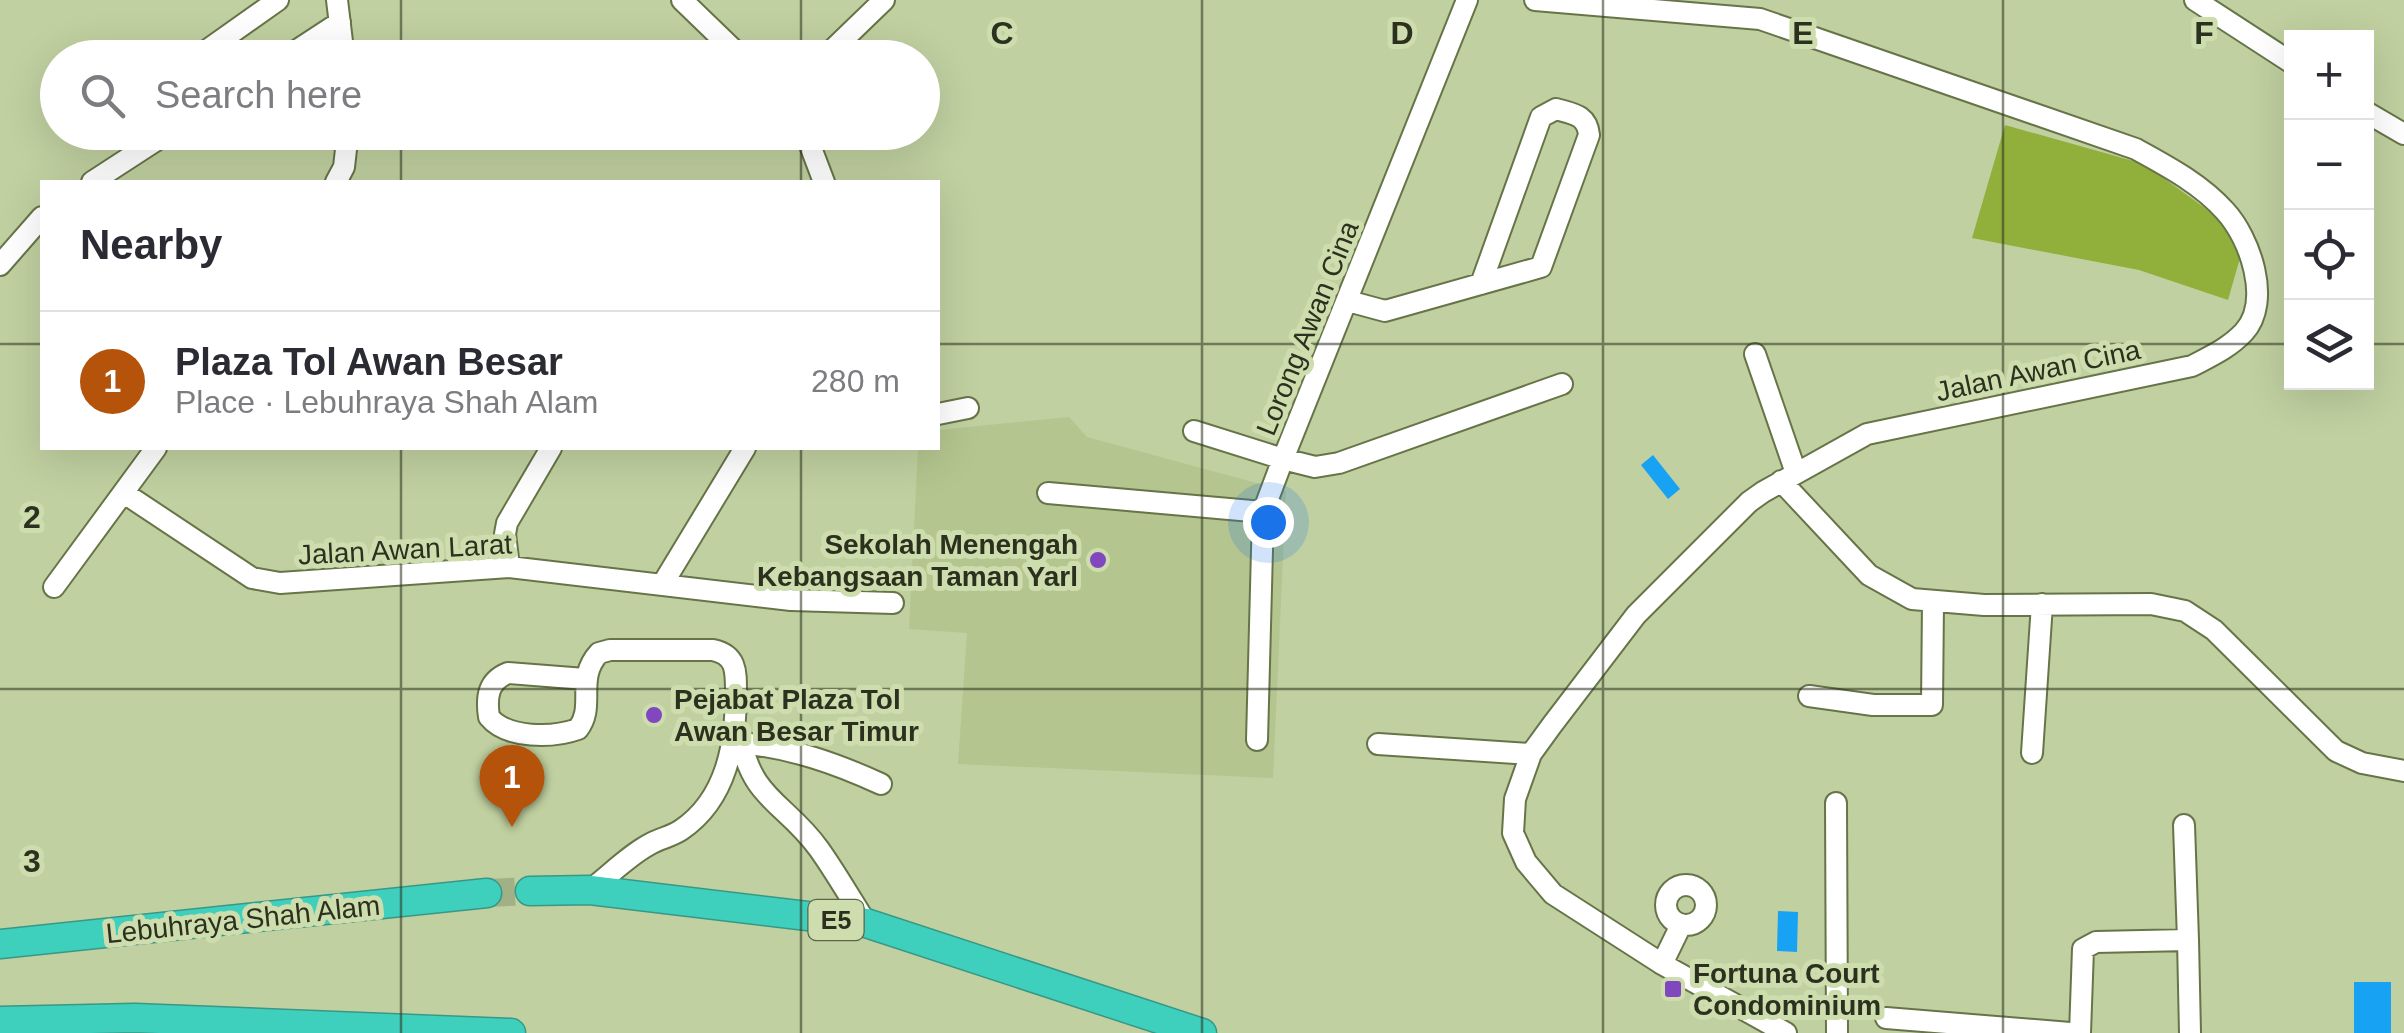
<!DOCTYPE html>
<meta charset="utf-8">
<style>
:root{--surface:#fff;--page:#f2f2f3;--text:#2b2b33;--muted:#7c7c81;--line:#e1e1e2;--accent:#b45309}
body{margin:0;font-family:Helvetica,sans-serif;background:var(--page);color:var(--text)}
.controls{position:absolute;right:30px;top:30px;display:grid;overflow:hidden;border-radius:0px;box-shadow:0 10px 40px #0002}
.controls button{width:90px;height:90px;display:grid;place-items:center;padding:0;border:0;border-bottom:2px solid var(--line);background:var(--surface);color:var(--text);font:50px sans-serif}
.you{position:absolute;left:1268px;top:522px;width:35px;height:35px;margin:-25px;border:8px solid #fff;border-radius:50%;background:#1a73e8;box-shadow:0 0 0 15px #1a73e833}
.badge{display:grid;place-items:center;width:65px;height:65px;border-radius:50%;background:var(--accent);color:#fff;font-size:32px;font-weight:700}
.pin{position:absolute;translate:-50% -82px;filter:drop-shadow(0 2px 5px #0008)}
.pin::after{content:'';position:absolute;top:52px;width:35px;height:30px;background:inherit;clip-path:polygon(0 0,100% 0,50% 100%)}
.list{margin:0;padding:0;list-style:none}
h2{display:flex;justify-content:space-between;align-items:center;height:130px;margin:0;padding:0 40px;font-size:42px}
h2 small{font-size:32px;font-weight:400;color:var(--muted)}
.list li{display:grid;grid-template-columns:65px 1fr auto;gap:30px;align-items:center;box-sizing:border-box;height:140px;padding:0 40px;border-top:2px solid var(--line)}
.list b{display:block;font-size:38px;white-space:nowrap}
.list p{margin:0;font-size:32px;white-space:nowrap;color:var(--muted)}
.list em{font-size:32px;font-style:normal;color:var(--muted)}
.icon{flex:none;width:55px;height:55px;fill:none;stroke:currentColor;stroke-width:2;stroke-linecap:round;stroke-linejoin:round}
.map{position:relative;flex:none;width:2404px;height:1033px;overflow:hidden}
.search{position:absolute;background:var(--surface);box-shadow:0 10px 40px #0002;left:40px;top:40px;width:900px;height:110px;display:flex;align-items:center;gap:25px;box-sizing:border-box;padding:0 35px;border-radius:55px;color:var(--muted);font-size:38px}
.panel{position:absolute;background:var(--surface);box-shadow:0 10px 40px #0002;left:40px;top:180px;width:900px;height:270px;border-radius:0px}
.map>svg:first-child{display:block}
.built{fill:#b4c58f}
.green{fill:#91af3b}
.water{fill:#17a2f3}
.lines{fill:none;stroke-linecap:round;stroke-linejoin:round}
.highway-tunnel{stroke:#a2b086;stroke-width:28;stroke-dasharray:28 14;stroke-linecap:butt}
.minor-casing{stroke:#667448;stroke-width:24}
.highway-casing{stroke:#389885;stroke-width:31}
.minor{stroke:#fff;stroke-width:20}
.highway{stroke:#3fcfbd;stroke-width:28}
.grid{fill:none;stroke:#2b311e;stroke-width:2.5;stroke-opacity:0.55}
.poi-dot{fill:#8047be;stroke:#cdddad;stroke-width:4}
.labels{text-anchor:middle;stroke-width:10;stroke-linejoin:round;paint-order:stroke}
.shield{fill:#cdddad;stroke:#5c6549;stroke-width:2.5}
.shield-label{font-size:25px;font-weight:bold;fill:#2b311e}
.street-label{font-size:28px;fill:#2b311e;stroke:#cdddad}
.poi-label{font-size:28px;font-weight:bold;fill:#2b311e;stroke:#cdddad;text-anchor:start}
.grid-label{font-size:32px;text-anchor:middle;font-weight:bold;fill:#2b311e;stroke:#cdddad;stroke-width:10;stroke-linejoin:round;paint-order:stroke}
</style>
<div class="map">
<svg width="2404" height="1033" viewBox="0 0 2404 1033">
<rect width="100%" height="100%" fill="#c0d0a0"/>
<path class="built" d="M1069 417 1087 437 1286 491 1273 778 958 764 967 633 909 629 918 448H938V430Z"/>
<path class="green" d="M2005 125 2144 164 2223 221 2240 258 2228 300 2139 270 1972 238Z"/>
<path class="water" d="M1653 455 1680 489 1668 499 1641 465Z
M1778 911 1798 912 1797 952 1777 951Z
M2354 982H2391V1033H2354Z"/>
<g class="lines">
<path class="highway-tunnel" d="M487 893 530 891"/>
<defs>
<path id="minor" d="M337 0 344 58
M682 0 742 58
M1467 0 1283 459 1315 467 1339 463 1562 384
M1535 0 1760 19 2136 149C2167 166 2201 184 2225 211 2250 238 2272 301 2244 332 2229 348 2211 356 2192 366L1867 434 1763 492 1749 502 1636 615 1552 725 1531 754 1515 799 1513 833 1526 862 1553 894 1662 964 1786 1033
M2195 0 2292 63
M196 58 278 0
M285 58 340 22
M824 58 884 0
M2366 112 2404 134
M805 132 824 182
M92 182 169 132
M336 182 344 167 348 132
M0 265 42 217
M1348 301 1385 311 1541 267 1589 135C1587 115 1574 114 1556 109L1541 117 1481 284
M1755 354 1796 473
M938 414 968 408
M1194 431 1283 459 1263 512 1257 740
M1781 481 1869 575 1912 599 1984 605 2151 604 2185 611 2214 630 2336 751 2362 763 2404 771
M124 493 252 578 280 583 509 567 791 600 893 603
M1048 493 1263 512
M509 567 505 534 507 523 551 448
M662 585 745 448
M54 587 156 448
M585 679 508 673C488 681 486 697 489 717 507 739 553 738 578 729 596 706 575 679 599 653L610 650H713C736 655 736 670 736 691 736 743 727 799 681 830 672 836 662 838 652 843 630 854 610 875 590 890
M1809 696 1873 705H1932L1933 602
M740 735C751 800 785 802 819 849 836 873 851 899 866 923
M741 743C792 748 835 763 881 784
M1378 744 1531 754
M2032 753 2042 604
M1836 803 1837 1033
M2184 825 2188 940
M1666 905a20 20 0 1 1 40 0a20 20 0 1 1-40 0Z
M1662 964 1681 925
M1886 1018 2070 1033
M2080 1033 2083 949 2096 942 2188 940 2190 1033"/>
<path id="highway" d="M530 891 590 890 866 923 1202 1033
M0 944 487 893
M0 1021 135 1018 511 1033"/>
</defs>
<use href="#minor" class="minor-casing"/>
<use href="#highway" class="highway-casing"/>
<use href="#minor" class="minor"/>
<use href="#highway" class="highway"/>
</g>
<path class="grid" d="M401 0V58M801 0V58M1202 0V1033M1603 0V1033M2003 0V1033M401 132V182M801 132V182M0 344H42M938 344H2292M2366 344H2404M401 448V1033M801 448V1033M0 689H2404"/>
<g class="poi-dot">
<circle cx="1098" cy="560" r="10"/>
<circle cx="654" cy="715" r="10"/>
<rect x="1663" y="979" width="20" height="20" rx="5"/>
</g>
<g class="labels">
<rect class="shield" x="808.5" y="900" width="55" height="40" rx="8"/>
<g class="shield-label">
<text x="836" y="929">E5</text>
</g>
<g class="street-label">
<text transform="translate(1307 328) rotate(-68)" y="10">Lorong Awan Cina</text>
<text transform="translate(2038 370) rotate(-12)" y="10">Jalan Awan Cina</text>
<text transform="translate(405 549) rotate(-3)" y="10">Jalan Awan Larat</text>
<text transform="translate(243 919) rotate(-6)" y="10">Lebuhraya Shah Alam</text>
</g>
<g class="poi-label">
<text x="1078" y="554" text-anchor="end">Sekolah Menengah<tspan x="1078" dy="32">Kebangsaan Taman Yarl</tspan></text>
<text x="674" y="709">Pejabat Plaza Tol<tspan x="674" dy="32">Awan Besar Timur</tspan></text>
<text x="1693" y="983">Fortuna Court<tspan x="1693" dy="32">Condominium</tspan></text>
</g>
</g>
<g class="grid-label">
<text x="1002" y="44">C</text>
<text x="1402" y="44">D</text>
<text x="1803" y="44">E</text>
<text x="2204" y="44">F</text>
<text x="32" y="528">2</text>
<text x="32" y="872">3</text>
</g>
</svg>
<div class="controls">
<button>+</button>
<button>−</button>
<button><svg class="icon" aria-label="locate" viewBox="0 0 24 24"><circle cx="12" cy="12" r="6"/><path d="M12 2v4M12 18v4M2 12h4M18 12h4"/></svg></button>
<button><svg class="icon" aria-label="layers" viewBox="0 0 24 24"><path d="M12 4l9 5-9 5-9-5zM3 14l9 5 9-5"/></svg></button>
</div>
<div class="you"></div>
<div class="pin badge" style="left:512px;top:827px">1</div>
<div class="search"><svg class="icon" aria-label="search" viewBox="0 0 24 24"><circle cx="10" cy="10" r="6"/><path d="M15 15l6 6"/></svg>Search here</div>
<section class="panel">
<h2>Nearby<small></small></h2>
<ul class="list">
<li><span class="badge">1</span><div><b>Plaza Tol Awan Besar</b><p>Place · Lebuhraya Shah Alam</p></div><em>280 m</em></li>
</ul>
</section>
</div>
